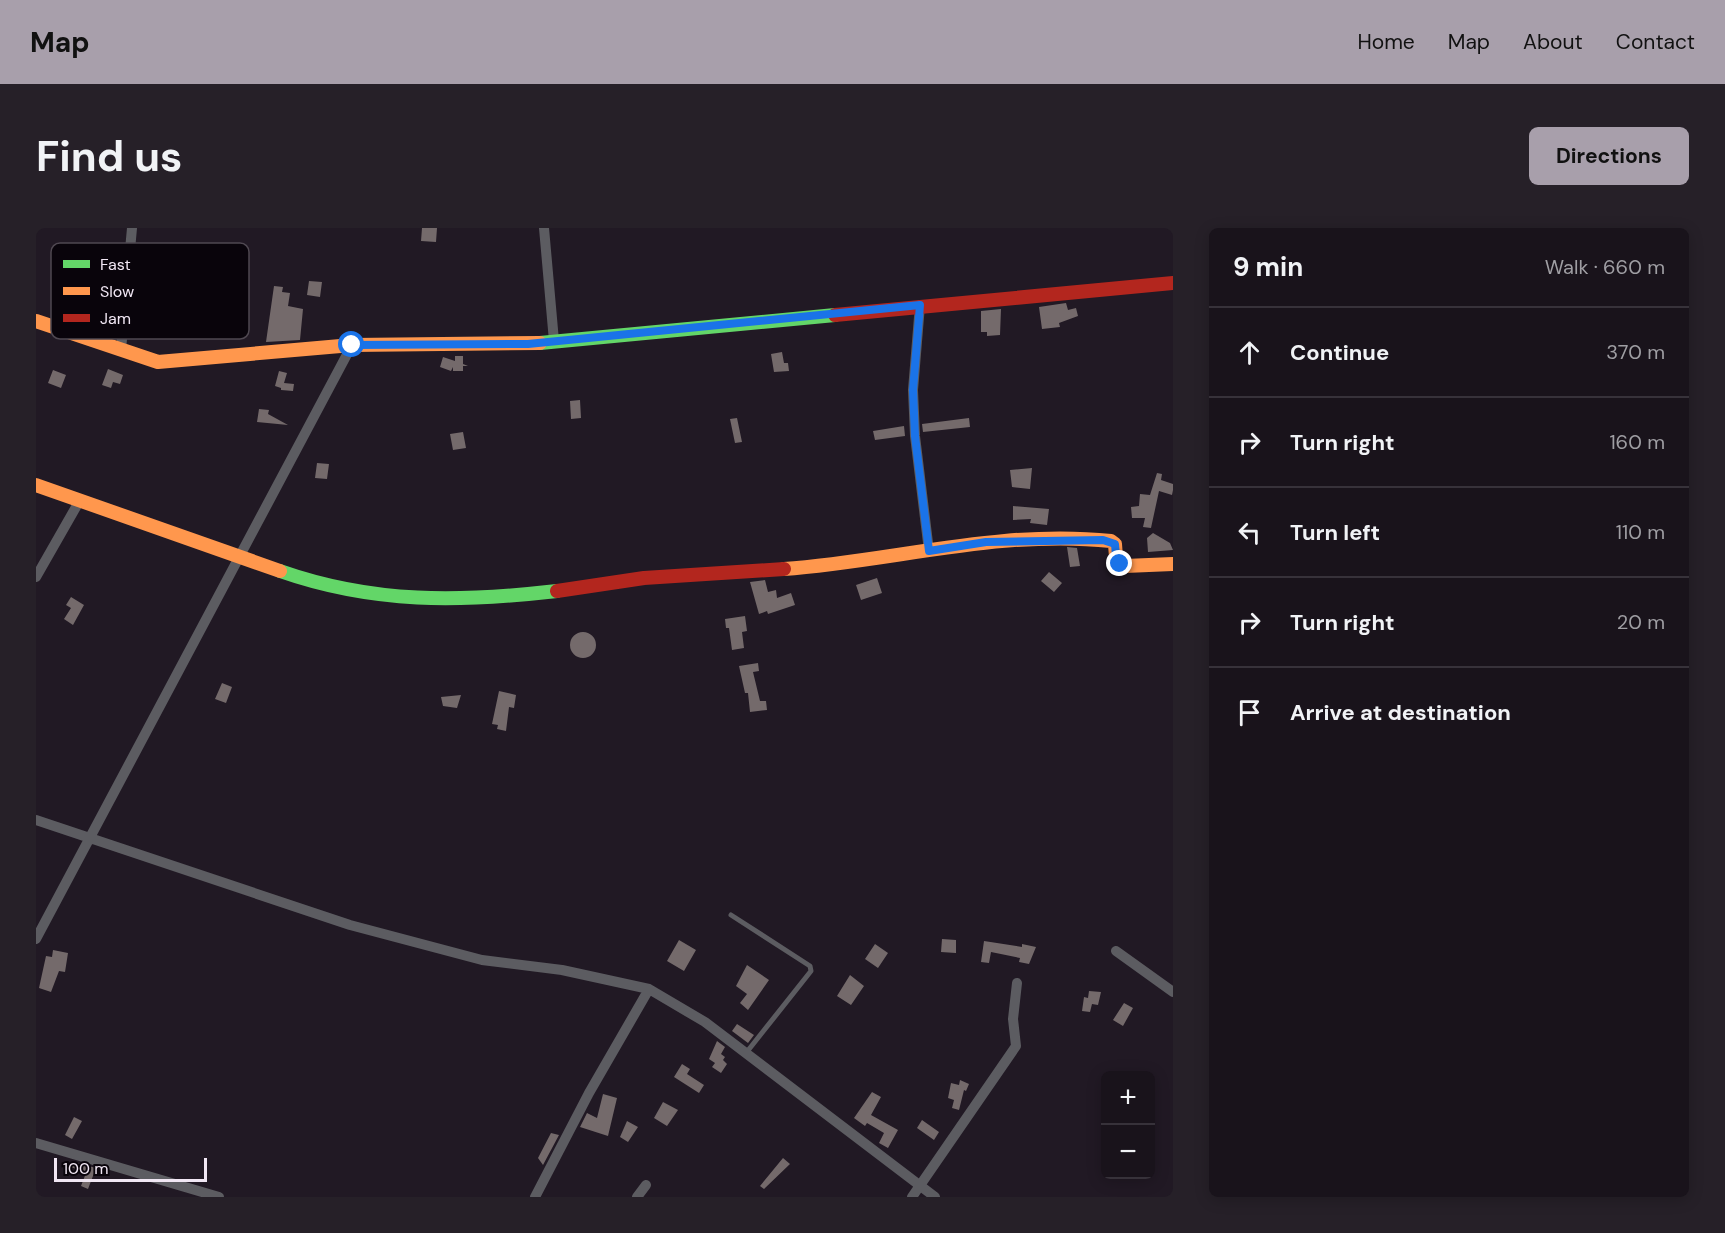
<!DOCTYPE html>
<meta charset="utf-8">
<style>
:root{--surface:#19131b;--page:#262028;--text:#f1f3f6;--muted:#9f9ea3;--line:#37323a;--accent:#a89fab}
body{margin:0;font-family:"DM Sans",sans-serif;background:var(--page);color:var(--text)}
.controls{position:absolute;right:18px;bottom:18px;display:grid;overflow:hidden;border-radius:9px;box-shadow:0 3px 15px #0003}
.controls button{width:54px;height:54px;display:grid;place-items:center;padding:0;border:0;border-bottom:2px solid var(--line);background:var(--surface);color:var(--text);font:30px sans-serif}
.scale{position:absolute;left:18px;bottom:15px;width:153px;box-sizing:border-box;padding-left:6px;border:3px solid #f1e7f4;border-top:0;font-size:16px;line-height:21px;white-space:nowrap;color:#f1e7f4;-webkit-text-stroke:4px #09040b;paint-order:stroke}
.stop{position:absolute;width:18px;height:18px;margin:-14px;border:4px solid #1a73e8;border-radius:50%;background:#fff}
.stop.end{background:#1a73e8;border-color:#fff;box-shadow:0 2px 6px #0008}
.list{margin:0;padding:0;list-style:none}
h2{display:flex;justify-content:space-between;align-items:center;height:78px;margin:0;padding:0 24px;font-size:26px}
h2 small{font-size:20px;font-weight:400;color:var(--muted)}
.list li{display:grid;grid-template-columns:39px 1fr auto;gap:18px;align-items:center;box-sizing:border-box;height:90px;padding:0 24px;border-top:2px solid var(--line)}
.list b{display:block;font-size:22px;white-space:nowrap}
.list em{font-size:20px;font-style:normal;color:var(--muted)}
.icon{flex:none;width:33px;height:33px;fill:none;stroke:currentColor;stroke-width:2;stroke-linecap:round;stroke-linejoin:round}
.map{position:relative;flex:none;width:1137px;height:969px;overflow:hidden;border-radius:9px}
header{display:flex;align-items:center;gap:36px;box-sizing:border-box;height:84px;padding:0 30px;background:var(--accent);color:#111}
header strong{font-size:28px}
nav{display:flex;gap:33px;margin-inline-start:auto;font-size:21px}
.intro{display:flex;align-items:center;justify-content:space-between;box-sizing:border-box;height:144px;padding:0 36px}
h1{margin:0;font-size:42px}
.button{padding:15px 27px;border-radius:9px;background:var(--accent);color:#111;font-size:21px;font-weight:700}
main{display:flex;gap:36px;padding:0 36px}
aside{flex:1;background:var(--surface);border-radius:9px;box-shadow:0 3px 15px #0003}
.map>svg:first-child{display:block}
.building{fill:#746a6b}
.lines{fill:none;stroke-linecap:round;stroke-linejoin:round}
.lane{stroke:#5c5c61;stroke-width:5}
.street{stroke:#5c5c61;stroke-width:10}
.fast{stroke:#63d668;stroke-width:14}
.slow{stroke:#ff974d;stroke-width:14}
.jam{stroke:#b3261e;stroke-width:14}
.route{stroke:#1a73e8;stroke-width:8}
.key{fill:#09040b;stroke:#4f4851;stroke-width:1.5}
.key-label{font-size:16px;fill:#f1e7f4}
</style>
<header>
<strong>Map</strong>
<nav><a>Home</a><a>Map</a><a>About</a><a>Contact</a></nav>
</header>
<div class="intro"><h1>Find us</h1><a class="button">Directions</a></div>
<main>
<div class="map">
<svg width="1137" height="969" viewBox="0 0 1137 969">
<rect width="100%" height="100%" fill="#211924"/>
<path class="building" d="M386 0H401L400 14 385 13Z
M273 53 286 54 284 69 271 67Z
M238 58 247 59 246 64 254 65 252 78 267 81 264 112 230 114Z
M1030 75 1032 82 1040 80 1042 88 1023 95 1024 99 1006 101 1003 79Z
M965 81 964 107 951 108V104H945V83Z
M746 124 748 135H752L753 143 738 144 735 126Z
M419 128H427V136L432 138H427V143H417V139L415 143 404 139 407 129 419 133Z
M72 141 87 147 84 156 77 154 75 160 66 157Z
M17 142 30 147 25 160 12 155Z
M243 143 251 145 248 155 258 156 257 163 245 162V160L239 158Z
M544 172 545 190 535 191 534 173Z
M223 181 233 182 232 186 252 197 221 194Z
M701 190 706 214 699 215 694 191Z
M933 190 934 199 887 204 886 196Z
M868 198 869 208 839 212 837 203Z
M427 204 430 220 417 222 414 206Z
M281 235 293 236 291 251 279 250Z
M996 240 994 261 976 259 974 242Z
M1121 245 1126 246 1125 252 1137 256V262L1136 267 1123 263 1115 300 1107 299 1109 290H1096L1095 279 1103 278 1104 266 1114 267Z
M977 278 1013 281 1011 297 994 295 995 291 977 292Z
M1117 305 1134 315 1137 322 1112 324 1111 310Z
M1031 319 1041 320 1044 338 1034 339Z
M1013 344 1026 355 1018 364 1005 353Z
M841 350 846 365 825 372 820 357Z
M729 352 732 364 740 362 741 370 755 365 759 377 732 386 731 383 723 386 714 354Z
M35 369 48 377 37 397 28 391 35 380 30 377Z
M709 388 711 403 706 404 708 420 696 422 693 400H690L689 391Z
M534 417a13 13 0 1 1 26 0a13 13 0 1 1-26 0Z
M722 435 723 443 717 444 724 473H730L731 482 714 484 712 465H709L703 438Z
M186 455 196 459 190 475 179 471Z
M463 463 480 467 478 480 473 479 470 503 461 501 462 497 456 496Z
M425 467 421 480 407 478 405 469Z
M906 711 920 712V725L905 724Z
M643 712 660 722 648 743 631 733Z
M948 713 986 719V716L1000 719 993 736 983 734 984 730 955 724 953 735 945 734Z
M839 716 852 725 842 740 829 731Z
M17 722 32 725 29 744 23 743 15 764 3 760 10 728 16 729Z
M711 737 733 752 712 782 704 775 711 766 700 758Z
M814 747 828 758 815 777 801 768Z
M1053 763 1065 764 1062 777 1056 776 1054 784 1046 783 1048 769 1052 770Z
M1088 775 1097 780 1087 798 1077 792Z
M701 796 718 807 712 815 696 803Z
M681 813 689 819 685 826 689 829 687 832 691 836 685 845 676 839 679 835 673 831Z
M646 836 654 841 651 846 668 857 663 865 638 849Z
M924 852 933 856 930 863 928 862 923 882 916 880 918 872 912 870 915 855 923 857Z
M836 864 845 869 835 887 862 902 852 920 843 915 848 905 831 895 829 898 818 890Z
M567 866 581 870 572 908 544 899 551 885 561 890Z
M627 874 642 882 631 898 618 890Z
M38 889 46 893 36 911 29 907Z
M886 892 903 904 898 912 881 900Z
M591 893 602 899 592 914 584 909Z
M515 905 523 907 507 937 502 930Z
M747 930 754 936 728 961 724 958Z
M37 934 60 940 52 961 45 958 50 945 35 939Z"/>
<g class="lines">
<path class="lane" d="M695 687 774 738 775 743 710 825"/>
<path class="street" d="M508 0 518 113
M884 77 877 162 879 208 893 323
M85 122 96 0
M0 349 44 272
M0 592 314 697 446 732 526 742 613 761 669 794 899 969
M0 711 316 117
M1080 723 1137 764
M0 915 183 969
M499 969 553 865 613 761
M601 969 610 957
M876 969 980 818 977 791 981 755"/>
<path class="fast" d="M504 115 799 87
M244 343C338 376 424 374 521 363"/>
<path class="slow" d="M0 93 122 134 316 117 504 115
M0 257 244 343
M748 341C857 333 965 301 1075 313L1079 316 1080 329 1089 338 1137 336"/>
<path class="jam" d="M799 87 1137 55
M521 363 608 350 748 341"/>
</g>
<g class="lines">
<path class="route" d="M316 117 492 116 884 77 877 162 879 208 893 323 950 314 1067 312 1079 316 1080 328 1084 336"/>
</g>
<rect x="15" y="15" width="198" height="96" rx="9" class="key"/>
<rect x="27" y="32" width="27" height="8" fill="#63d668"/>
<rect x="27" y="59" width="27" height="8" fill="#ff974d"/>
<rect x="27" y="86" width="27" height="8" fill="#b3261e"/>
<g class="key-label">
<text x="64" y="42">Fast</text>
<text x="64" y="69">Slow</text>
<text x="64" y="96">Jam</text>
</g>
</svg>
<div class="controls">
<button>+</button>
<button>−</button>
</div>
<div class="scale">100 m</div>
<div class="stop" style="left:316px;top:117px"></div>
<div class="stop end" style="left:1084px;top:336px"></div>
</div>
<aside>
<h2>9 min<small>Walk · 660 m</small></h2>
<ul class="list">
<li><svg class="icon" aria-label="ahead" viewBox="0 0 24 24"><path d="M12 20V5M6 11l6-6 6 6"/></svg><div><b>Continue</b></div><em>370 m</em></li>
<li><svg class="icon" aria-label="right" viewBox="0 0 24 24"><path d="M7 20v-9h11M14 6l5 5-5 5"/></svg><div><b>Turn right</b></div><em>160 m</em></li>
<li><svg class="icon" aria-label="left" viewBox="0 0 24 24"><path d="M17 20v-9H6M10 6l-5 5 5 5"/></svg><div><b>Turn left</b></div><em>110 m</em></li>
<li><svg class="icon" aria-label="right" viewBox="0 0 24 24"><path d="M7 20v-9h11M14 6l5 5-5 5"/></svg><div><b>Turn right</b></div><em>20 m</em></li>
<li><svg class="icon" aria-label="arrive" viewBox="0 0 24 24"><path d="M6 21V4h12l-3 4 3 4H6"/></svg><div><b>Arrive at destination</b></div></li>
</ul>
</aside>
</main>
